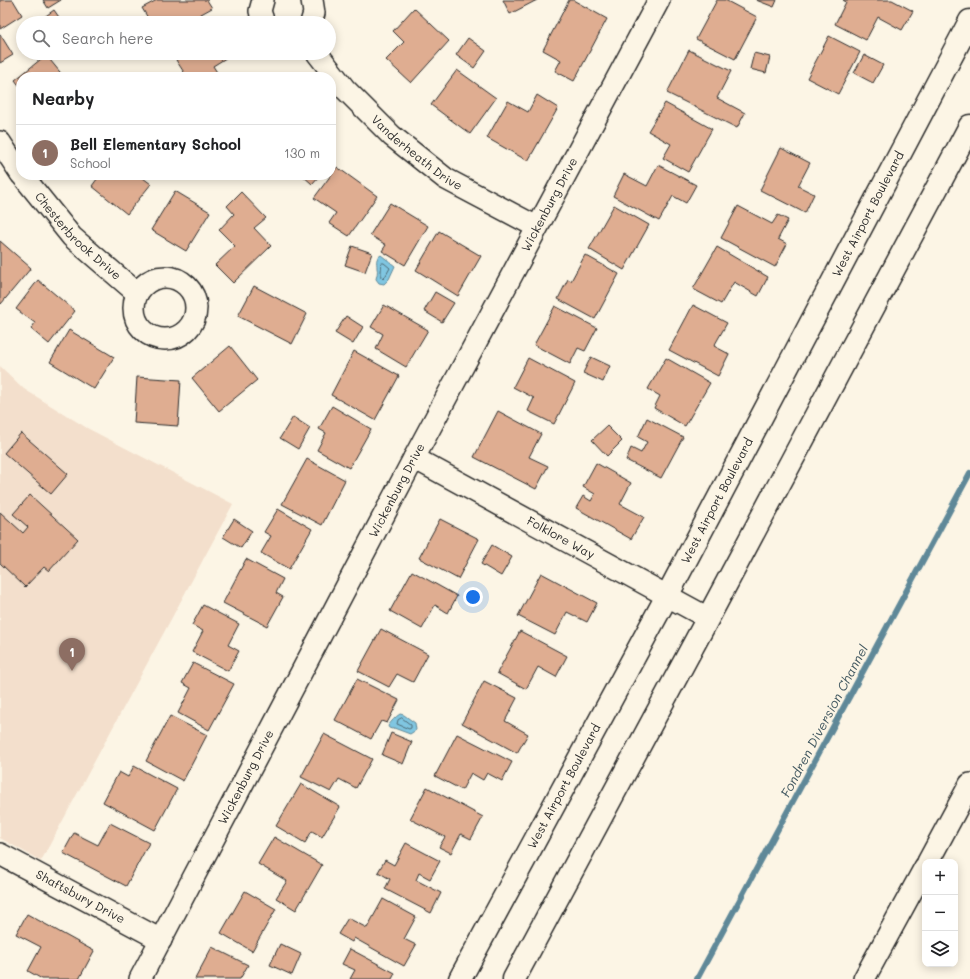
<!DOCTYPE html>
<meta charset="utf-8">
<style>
:root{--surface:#fff;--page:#f6f6f6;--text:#202124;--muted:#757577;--line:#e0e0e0;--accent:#111827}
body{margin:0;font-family:Mali,sans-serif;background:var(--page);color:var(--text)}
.controls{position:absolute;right:12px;bottom:12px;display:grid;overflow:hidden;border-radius:8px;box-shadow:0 2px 10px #0003}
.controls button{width:36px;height:36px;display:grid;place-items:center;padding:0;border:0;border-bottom:1px solid var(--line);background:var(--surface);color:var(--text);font:20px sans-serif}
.you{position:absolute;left:473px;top:597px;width:14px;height:14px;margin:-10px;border:3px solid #fff;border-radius:50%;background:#1a73e8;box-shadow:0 0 0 6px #1a73e833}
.badge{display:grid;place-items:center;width:26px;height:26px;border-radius:50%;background:var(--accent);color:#fff;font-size:13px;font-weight:700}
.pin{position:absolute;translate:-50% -33px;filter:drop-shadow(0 1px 2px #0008)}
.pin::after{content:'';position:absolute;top:21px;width:14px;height:12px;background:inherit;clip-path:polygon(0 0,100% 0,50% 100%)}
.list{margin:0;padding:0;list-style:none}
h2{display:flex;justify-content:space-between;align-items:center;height:52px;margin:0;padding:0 16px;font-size:17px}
h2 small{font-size:13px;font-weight:400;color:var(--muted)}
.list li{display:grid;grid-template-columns:26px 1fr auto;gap:12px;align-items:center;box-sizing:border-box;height:56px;padding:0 16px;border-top:1px solid var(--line)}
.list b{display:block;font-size:15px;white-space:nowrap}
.list p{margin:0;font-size:13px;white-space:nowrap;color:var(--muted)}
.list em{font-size:13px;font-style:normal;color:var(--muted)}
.icon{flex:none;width:22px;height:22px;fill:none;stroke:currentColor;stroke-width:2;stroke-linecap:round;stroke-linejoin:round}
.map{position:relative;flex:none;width:970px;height:979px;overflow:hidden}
.search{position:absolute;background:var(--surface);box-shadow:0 2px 10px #0003;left:16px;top:16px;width:320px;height:44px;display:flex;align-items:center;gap:10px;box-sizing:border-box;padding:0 14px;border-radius:22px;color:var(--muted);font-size:15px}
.panel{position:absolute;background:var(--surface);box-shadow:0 2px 10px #0003;left:16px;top:72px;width:320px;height:108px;border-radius:16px}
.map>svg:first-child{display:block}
.built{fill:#f3dfcc}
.water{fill:#80c6e1;stroke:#5e8898}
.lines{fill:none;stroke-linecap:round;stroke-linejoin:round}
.shore{stroke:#4d6974;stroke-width:1}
.stream{stroke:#5e8898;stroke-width:6}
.building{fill:#dfad91;stroke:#2b2b2b}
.minor-casing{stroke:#2b2b2b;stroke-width:24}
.secondary-casing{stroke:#2b2b2b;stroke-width:25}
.minor{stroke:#fcf5e5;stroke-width:21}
.secondary{stroke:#fcf5e5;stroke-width:22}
.labels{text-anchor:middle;stroke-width:4;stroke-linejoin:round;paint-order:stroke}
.street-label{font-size:12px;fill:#2b2b2b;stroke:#fcf5e5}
.water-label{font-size:13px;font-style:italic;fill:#445a62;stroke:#fcf5e5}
</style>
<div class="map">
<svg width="970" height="979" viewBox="0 0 970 979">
<rect width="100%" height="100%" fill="#fcf5e5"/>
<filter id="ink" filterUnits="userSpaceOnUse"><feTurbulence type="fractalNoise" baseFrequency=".025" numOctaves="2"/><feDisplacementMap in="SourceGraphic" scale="8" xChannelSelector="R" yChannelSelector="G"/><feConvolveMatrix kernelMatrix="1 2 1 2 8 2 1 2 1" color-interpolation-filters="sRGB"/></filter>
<g filter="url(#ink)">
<path class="built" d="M0 366 24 389 87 428 233 504 41 861 0 838Z"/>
<path class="water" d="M381 255 395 266 389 279 384 284 379 283 376 279C377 275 378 271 377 268 377 261 375 259 381 255Z
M400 714 404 715 415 723 416 730 410 734 394 728 392 729 389 728 388 726C391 722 395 717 400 714Z"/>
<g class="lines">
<path class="shore" d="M382 263H384L390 268 385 277 383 279 381 277Z
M402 718 411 725V728L409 729 397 724 398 720Z"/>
<path class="stream" d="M697 979 970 473"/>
</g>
<path class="building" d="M0 0H13L22 15 0 29Z
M43 0H61L48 8Z
M157 0H207L212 8 185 23H151L142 8Z
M503 0H537L510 14Z
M569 0H573L607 19 574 81 555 71 561 60 543 50Z
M717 0H725L757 17 735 59 696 39Z
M756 0H777L774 7Z
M843 0H892L913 11 902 30 878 17 866 40 835 24 846 2Z
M414 8 449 41 411 83 386 60 404 42 393 31Z
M54 10 63 23H36Z
M0 34 13 55 0 63Z
M829 36 860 52 838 94 807 78Z
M468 38 486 51 474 68 456 55Z
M689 50 731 71 717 98 745 113 737 128 667 93Z
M188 53H234L213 66 220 77H187L176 60Z
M754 53 770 57 766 73 750 69Z
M46 55 64 77H21V88L15 80Z
M864 55 883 65 873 83 854 73Z
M457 70 496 98 470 134 431 105Z
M537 95 558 108 528 161 487 138 508 101 528 112Z
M665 103 712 129 688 172 663 158 671 144 648 131Z
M781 148 810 163 798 186 814 194 805 213 760 190Z
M658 165 696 185 686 203 673 196 659 221 613 196 624 174 647 186Z
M337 167 377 196 349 236 329 223 336 213 314 198Z
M100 175H139L151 184 127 214 92 186Z
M302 175H320L312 184Z
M175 191 210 212 186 251 151 230Z
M241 192 266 218 254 228 271 246 233 283 215 265 235 246 219 230 234 214 227 206Z
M390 203 428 226 405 265 382 251 386 245 370 235Z
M614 205 649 225 624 270 589 249Z
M738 206 772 224 778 215 788 220 778 239 787 244 775 267 721 238Z
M439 231 481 256 458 296 416 270Z
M0 241 31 268 1 304 0 303Z
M352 246 372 253 365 272 345 265Z
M717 247 768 277 758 296 734 282 721 304 693 289Z
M585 255 619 274 595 319 558 299 568 279 571 281Z
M38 280 75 311 49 344 31 329 35 323 16 309Z
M254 286 307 314 292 344 238 316Z
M435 292 454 303 442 322 424 311Z
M384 305 428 330 406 367 376 349 383 334 371 327Z
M693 305 727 323 714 346 729 354 718 376 669 350Z
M555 306 597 328 585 351 578 348 570 364 534 345Z
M346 316 363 327 353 344 335 333Z
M69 330 114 357 94 389 50 362Z
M230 346 257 380 219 411 192 378Z
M354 351 399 376 375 420 331 395Z
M591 357 610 366 603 382 583 373Z
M528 358 575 383 554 424 528 411 534 398 513 387Z
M666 358 710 383 685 426 654 408 660 396 648 389Z
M137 377 181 380 178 426 134 423Z
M332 406 371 429 349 468 317 450 326 433 319 429Z
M498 411 541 434 529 457 548 466 536 489 474 457Z
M293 417 310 428 298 449 280 438Z
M647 418 683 437 661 478 626 460 631 448 641 453 647 442 638 437Z
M607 426 622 441 607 456 592 440Z
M21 433 68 474 51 494 4 453Z
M307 459 345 480 322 525 282 504Z
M596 463 631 483 620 504 644 517 631 539 576 508 583 496 591 501 595 494 583 487Z
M30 495 78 539 49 571 44 567 25 587 0 563V512L23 533 28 527 13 514Z
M278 509 312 529 289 569 261 553 271 536 264 532Z
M234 519 252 531 241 548 223 537Z
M440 519 479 539 458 579 419 558Z
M492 545 512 557 501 576 481 564Z
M246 559 283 579 276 593 283 597 267 626 223 603Z
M412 571 457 596 448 613 435 605 422 629 390 611Z
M541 573 597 603 587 622 567 612 555 635 518 616Z
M203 605 239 624 228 645 239 651 228 671 192 652 203 631 192 625Z
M381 629 428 654 413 682 397 674 389 687 358 671Z
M520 631 567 656 556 677 538 667 526 689 497 673Z
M193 663 234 684 209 730 178 713 191 688 182 683Z
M357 679 399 700 387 723 381 721 371 739 335 720Z
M484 681 517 698 505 721 528 734 517 753 462 723Z
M170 716 207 735 183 781 146 761Z
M391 733 412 742 403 764 382 755Z
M324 734 372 759 356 788 339 779 331 792 301 777Z
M457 734 512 762 502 781 487 773 483 780 471 773 462 790 435 776Z
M134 766 177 789 155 830 103 802 119 772 128 777Z
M301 784 340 807 322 837 312 831 305 843 276 826Z
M427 787 483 817 471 839 461 834 451 853 439 847 445 837 410 819Z
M110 823 149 843 126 886 63 853 74 833 98 845Z
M274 837 322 865 296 910 276 898 287 881 258 864Z
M406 843 440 861 430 879 419 873 416 880 441 893 431 913 385 889 390 879 378 872 385 860 394 865Z
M245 891 276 909 252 951 221 933Z
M383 899 416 917 404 939 416 945 404 966 354 938 352 942 338 934 348 918 367 928Z
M27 914 94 951 79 979H42L28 971 41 947 16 934Z
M280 944 301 954 292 975 270 965Z
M212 947 248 965 240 979H195Z
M350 949 395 973 392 979H350L355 970 342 964Z"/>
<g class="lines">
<defs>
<g id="minor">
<path d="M263 0 260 11 264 23"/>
<path d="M311 23 314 13 312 0"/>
<path id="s1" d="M317 53 345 89 392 136 446 179 537 227"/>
<path d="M0 142 21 174"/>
<path id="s2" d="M22 175 72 237 137 293"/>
<circle cx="165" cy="308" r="31"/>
<path id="s3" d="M414 458 708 618"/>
<path id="s4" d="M0 854 161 940"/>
<path d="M928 862 970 784"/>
<path id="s5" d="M140 979 414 458 659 0"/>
<path d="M864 979 925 867"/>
</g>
<g id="secondary">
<path id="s6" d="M460 979 667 596 970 21"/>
<path d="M514 979 708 618 970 126"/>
</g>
</defs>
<use href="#minor" class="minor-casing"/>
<use href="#secondary" class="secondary-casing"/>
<use href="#minor" class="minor"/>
<use href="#secondary" class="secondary"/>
</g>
</g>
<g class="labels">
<g class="street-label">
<text dy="4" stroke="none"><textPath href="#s1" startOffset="142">Vanderheath Drive</textPath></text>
<text dy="4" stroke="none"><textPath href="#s5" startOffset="876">Wickenburg Drive</textPath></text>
<text dy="4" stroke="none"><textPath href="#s6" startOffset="867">West Airport Boulevard</textPath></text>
<text dy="4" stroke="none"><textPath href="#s2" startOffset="83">Chesterbrook Drive</textPath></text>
<text dy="4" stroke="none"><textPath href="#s5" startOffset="552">Wickenburg Drive</textPath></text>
<text dy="4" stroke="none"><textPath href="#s6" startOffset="543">West Airport Boulevard</textPath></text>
<text dy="4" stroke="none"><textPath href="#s3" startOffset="167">Folklore Way</textPath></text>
<text dy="4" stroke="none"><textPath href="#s5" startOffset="228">Wickenburg Drive</textPath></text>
<text dy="4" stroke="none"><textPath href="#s6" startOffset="219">West Airport Boulevard</textPath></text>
<text dy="4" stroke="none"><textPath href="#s4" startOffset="91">Shaftsbury Drive</textPath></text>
</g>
<g class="water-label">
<text transform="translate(824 721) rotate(-62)" y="5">Fondren Diversion Channel</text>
</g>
</g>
</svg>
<div class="controls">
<button>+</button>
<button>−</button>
<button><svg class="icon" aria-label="layers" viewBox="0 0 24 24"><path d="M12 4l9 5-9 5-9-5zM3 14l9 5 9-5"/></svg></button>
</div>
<div class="you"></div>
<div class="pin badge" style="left:72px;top:671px;background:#8d6e63">1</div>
<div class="search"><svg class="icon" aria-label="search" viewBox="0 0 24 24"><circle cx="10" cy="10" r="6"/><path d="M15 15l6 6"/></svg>Search here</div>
<section class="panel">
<h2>Nearby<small></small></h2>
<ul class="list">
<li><span class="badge" style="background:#8d6e63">1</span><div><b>Bell Elementary School</b><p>School</p></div><em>130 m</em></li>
</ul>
</section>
</div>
